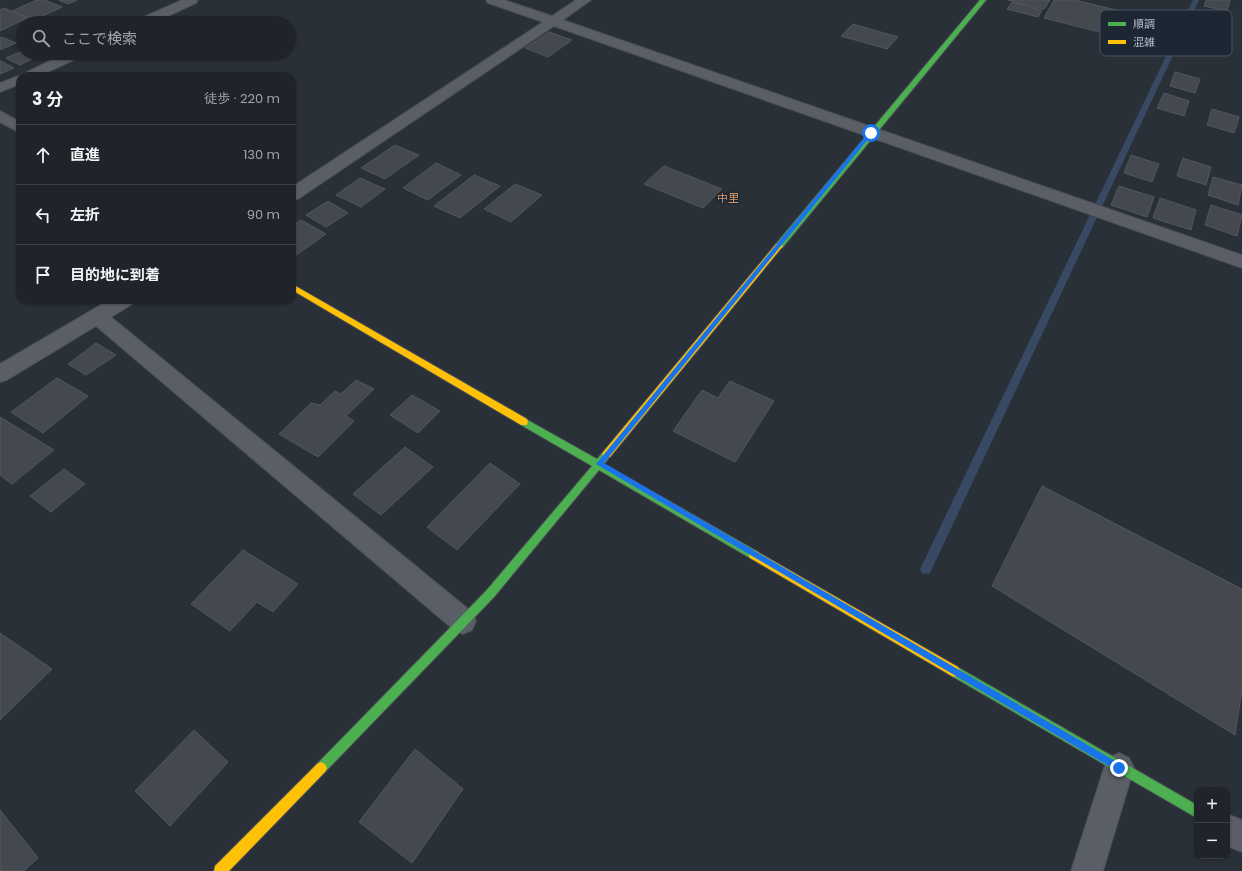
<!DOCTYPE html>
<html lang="ja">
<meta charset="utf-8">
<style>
:root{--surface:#20242a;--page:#2d3036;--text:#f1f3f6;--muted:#a2a4a8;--line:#3d4147}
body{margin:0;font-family:Poppins,"Noto Sans JP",sans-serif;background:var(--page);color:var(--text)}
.controls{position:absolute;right:12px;bottom:12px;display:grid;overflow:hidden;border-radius:8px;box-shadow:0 1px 3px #0004}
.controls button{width:36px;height:36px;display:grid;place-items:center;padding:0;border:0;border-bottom:1px solid var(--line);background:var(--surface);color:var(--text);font:20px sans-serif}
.stop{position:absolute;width:12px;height:12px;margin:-9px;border:3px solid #1a73e8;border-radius:50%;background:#fff}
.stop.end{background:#1a73e8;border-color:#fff;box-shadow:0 1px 4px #0008}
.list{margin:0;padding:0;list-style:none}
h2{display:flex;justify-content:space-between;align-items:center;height:52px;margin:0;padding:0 16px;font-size:17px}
h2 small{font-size:13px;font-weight:400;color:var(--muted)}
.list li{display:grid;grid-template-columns:26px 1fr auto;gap:12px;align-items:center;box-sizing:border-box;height:60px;padding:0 16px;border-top:1px solid var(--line)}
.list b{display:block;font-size:15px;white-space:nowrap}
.list em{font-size:13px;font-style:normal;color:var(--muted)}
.icon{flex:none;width:22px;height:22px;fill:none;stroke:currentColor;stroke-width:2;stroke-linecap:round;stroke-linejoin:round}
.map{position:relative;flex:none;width:1242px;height:871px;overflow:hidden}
.search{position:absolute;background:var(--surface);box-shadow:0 1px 3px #0004;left:16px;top:16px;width:280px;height:44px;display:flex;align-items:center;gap:10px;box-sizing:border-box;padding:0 14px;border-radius:22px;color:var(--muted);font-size:15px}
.panel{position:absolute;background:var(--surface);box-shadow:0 1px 3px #0004;left:16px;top:72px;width:280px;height:232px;border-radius:12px}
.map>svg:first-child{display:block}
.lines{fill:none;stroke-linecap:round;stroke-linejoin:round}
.stream{fill:#384963;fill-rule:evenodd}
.building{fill:#444950;stroke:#52575f}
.street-casing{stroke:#484c53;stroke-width:2}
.fast-casing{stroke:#484c53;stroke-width:2}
.slow-casing{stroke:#484c53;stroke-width:2}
.street{fill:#5a5e66;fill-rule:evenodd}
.fast{fill:#4caf50;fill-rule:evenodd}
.slow{fill:#ffc107;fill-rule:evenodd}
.route{fill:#1a73e8}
.labels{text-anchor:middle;stroke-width:3;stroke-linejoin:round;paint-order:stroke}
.far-quarter-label{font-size:11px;fill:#d59563;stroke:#1d2633}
.key{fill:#1d2633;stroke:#4a5360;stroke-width:1}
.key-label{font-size:11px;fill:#b4bcc9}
</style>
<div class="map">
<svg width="1242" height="871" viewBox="0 0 1242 871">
<rect width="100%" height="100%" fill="#2a3038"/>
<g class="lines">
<path class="stream" d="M1193 0H1199L930 573 926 574 922 573 920 569 922 565Z"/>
</g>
<path class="building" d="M37 0H44L62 7 34 20 12 11Z
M59 0H77L68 4Z
M1008 0H1050L1044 9Z
M1054 0H1075L1153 19 1143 43 1044 18Z
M1206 0H1230L1227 11 1204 6Z
M1012 2 1042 10 1038 17 1007 9Z
M4 8 27 18 0 31V10Z
M853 24 898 37 887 49 841 36Z
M549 32 572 40 548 57 525 48Z
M2 37 16 43 0 50V38Z
M23 51V53L42 54 20 65 6 58Z
M0 61H1L14 68 0 74Z
M1175 72 1200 79 1195 93 1170 86Z
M1164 93 1189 101 1184 116 1157 108Z
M1212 109 1239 117 1234 133 1207 125Z
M395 145 419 155 385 179 361 168Z
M1131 155 1159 164 1152 182 1124 173Z
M1183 158 1211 167 1206 185 1177 176Z
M436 163 461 175 428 200 403 188Z
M664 166 722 189 703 208 644 184Z
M474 175 500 186 460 218 434 206Z
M1213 177 1242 185 1238 205 1208 195Z
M360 178 385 189 361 207 336 195Z
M515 184 542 195 511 222 484 209Z
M1119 186 1154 197 1147 217 1111 205Z
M1160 198 1196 210 1191 230 1153 218Z
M328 201 348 213 326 227 306 215Z
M1211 205 1242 215 1237 236 1205 225Z
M301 220 326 234 295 256 292 255V226Z
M96 343 116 355 86 375 68 364Z
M57 378 88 396 43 433 11 412Z
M356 380 374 389 346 416 354 421 318 457 279 434 311 403 320 405 335 391 341 394Z
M730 381 774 401 735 462 673 431 702 390 718 398Z
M412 395 440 411 418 433 390 415Z
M0 417 54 450 12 484 0 475Z
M405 447 433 467 381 515 353 494Z
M490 463 520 484 457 550 427 527Z
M64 469 85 484 51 512 30 496Z
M1042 486 1242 589V689L1235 735 992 586Z
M243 550 298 584 273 612 257 602 230 631 191 604Z
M0 633 52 669 0 720Z
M194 730 228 762 170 826 135 791Z
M415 749 463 789 412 863 359 822Z
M0 810 38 858 24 871H0Z"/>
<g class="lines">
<defs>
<path id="street" d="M182 0H198L196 3 153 23H135L137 20Z
M486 0H504L552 16 576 0H591L563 20 1242 255V268L554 26 298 199 292 200V187L543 22 488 3Z
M66 53H84L82 56 39 76H20V84L0 92V83L21 75Z
M0 111 20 122V133L0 122Z
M109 300H134L131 305 111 317 472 612 476 621 472 630 463 634 454 630 96 326 7 380 0 382V364Z
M1119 753 1129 758 1134 768 1103 871H1071L1104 768 1109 758Z
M1227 814 1242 820V852L1227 846Z"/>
<path id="fast" d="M980 0H986L782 248H776V244Z
M524 418 597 459 604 451H610L612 454 604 464 758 552 759 555 758 558 754 560 750 558 599 470 494 597 325 772 321 774 317 772 315 768 317 764 486 591 592 466 521 425 520 422 521 419Z
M954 665 1197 805V818L950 675 948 671 950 667Z"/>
<path id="slow" d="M776 244H779L783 246 610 457H604L602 454 604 451Z
M292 284 527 419 528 422 527 425H521L292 290Z
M754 550 958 667 960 671 958 675 954 677 950 675 750 558 749 555 750 552Z
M321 762 325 764 327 768 325 772 229 871H214L215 866 317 764Z"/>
</defs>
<use href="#street" class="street-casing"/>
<use href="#fast" class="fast-casing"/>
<use href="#slow" class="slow-casing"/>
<use href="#street" class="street"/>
<use href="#fast" class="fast"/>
<use href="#slow" class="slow"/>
</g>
<path class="route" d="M869 132 873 133 604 463 1122 765 1123 768 1119 772 596 464Z"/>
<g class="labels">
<g class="far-quarter-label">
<text x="728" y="202">中里</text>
</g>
</g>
<rect x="1100" y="10" width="132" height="46" rx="6" class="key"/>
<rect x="1108" y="22" width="18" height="4" fill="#4caf50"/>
<rect x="1108" y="40" width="18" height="4" fill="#ffc107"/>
<g class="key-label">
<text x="1133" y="28">順調</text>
<text x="1133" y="46">混雑</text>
</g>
</svg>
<div class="controls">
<button>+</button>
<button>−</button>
</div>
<div class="stop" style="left:871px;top:133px"></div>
<div class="stop end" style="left:1119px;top:768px"></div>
<div class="search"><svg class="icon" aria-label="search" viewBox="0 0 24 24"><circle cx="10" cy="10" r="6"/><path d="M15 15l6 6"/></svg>ここで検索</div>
<section class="panel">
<h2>3 分<small>徒歩 · 220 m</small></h2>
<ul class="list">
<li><svg class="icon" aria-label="ahead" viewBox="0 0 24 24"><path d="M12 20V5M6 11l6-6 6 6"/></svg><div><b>直進</b></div><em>130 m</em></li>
<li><svg class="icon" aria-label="left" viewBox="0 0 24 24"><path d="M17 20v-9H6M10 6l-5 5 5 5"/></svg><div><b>左折</b></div><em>90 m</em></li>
<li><svg class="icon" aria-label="arrive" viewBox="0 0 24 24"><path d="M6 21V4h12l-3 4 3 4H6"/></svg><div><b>目的地に到着</b></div></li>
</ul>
</section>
</div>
